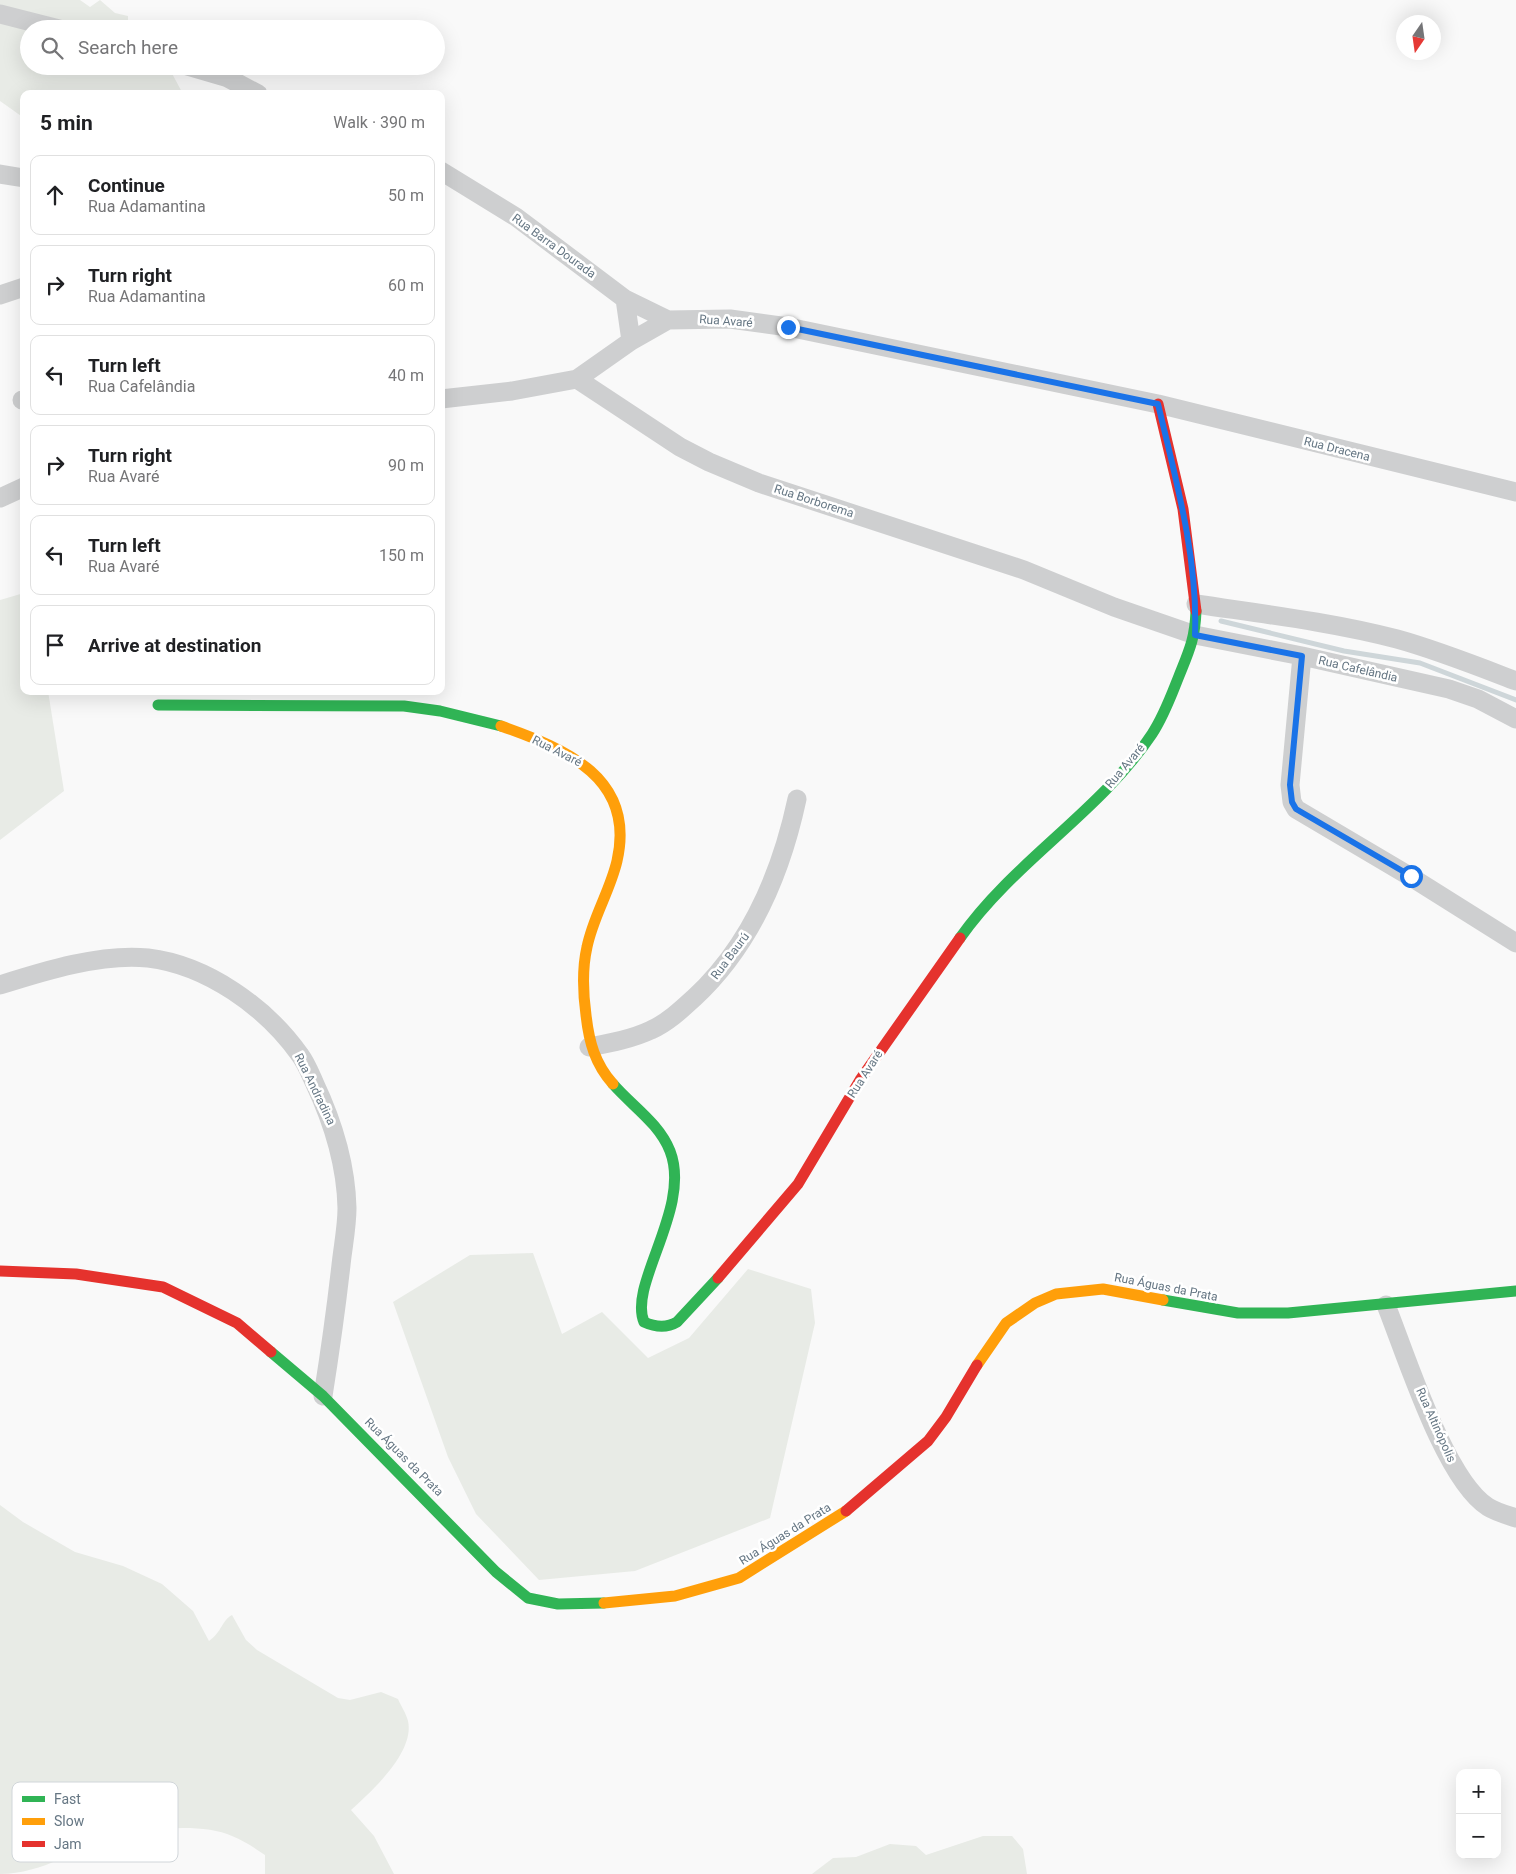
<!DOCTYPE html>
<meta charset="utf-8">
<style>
:root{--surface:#fff;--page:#f2f2f2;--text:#202124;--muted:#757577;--line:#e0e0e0}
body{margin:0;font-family:Roboto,sans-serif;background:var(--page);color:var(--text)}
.controls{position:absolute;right:15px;bottom:15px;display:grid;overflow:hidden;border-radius:10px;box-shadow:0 5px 20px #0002}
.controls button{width:45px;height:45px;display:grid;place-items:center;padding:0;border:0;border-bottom:1px solid var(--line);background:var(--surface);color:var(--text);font:25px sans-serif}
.compass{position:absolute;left:1396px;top:15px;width:45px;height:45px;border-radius:50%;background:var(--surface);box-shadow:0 5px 20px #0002;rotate:193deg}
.stop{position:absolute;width:15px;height:15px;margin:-11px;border:4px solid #1a73e8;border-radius:50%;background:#fff}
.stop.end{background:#1a73e8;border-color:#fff;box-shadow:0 1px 5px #0008}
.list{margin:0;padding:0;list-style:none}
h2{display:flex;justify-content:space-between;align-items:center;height:65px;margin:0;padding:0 20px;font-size:21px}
h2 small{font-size:16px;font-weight:400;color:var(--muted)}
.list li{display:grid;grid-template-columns:32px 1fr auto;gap:15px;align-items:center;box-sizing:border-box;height:80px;margin:0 10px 10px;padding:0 10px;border:1px solid var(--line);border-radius:10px}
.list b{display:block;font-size:19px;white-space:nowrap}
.list p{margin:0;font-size:16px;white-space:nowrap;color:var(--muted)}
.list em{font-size:16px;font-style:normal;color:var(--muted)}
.icon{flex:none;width:28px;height:28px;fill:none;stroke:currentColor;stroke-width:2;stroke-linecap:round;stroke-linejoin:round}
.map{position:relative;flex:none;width:1516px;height:1874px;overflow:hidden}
.search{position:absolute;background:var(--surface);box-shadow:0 5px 20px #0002;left:20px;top:20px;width:425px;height:55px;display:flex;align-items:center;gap:12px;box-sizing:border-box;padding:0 18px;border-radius:28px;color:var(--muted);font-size:19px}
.panel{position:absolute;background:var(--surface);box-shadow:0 5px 20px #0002;left:20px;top:90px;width:425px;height:605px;border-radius:10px}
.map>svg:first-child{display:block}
.green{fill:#e8ebe6}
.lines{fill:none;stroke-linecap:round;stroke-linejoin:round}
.stream{stroke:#ced6d9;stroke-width:5}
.street{stroke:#cecfd0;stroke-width:19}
.fast{stroke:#30b455;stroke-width:11}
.slow{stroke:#ff9f0a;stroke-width:11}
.jam{stroke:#e5322d;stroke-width:11}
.route{stroke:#1a73e8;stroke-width:6}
.labels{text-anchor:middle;stroke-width:5;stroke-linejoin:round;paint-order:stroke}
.street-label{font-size:12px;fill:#657683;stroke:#fff}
.key{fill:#fff;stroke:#d1d6da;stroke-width:1}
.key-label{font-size:14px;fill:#657683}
</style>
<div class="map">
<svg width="1516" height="1874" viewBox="0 0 1516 1874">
<rect width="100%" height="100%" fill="#f9f9f9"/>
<path class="green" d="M0 0H80L90 7 100 0 115 13 128 16V29H29V66H168L183 94H24V118L0 101Z
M24 593V691H48L64 791 0 840V600Z
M533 1253 562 1334 602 1312 648 1358 689 1338 748 1269 811 1289 815 1323 770 1518 635 1571 539 1580 476 1514 448 1457 393 1302 470 1255Z
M0 1505 23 1522 75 1552 123 1566 162 1584 193 1611 209 1641C222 1632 222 1620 232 1615L246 1640 257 1650 338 1698 350 1700 381 1692 398 1699C401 1706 406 1713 408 1721 415 1752 372 1791 351 1810L374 1836 394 1874H265V1855C255 1848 244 1841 232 1836 204 1823 148 1828 119 1836 79 1847 43 1874 0 1874Z
M983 1836H1012L1023 1849 1027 1874H812L833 1858 856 1857 890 1844 916 1846 926 1855Z"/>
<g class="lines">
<path class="stream" d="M1221 621 1344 651 1420 663 1516 700"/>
<path class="street" d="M0 14 59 29
M187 66 228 78 258 94
M441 171 516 217 625 299 668 320
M0 174 24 178
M0 295 24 287
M625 299 631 341
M577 379 631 341 668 320 730 319 788 327 870 344 1158 404 1516 492
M441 399 512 391 577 379 680 447 709 462 759 483 1024 570 1114 607 1195 635 1302 656 1449 689 1478 699 1516 719
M22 400H24
M0 498 24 487
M1196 604C1263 614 1332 622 1397 639 1437 650 1477 666 1516 681
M1302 656 1290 785 1292 802 1296 809 1411 877 1516 943
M0 985C44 971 102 953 148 958 207 965 266 1007 300 1055 306 1063 310 1073 314 1082 333 1122 346 1163 347 1208 347 1227 343 1246 341 1265 336 1309 330 1352 323 1396
M589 1047C610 1043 632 1039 651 1030 667 1023 681 1010 694 998 751 945 781 874 797 799
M1386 1305C1406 1355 1445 1480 1488 1507 1496 1512 1507 1515 1516 1518"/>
<path class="fast" d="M158 705 404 706 440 711 501 726
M960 938C1014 861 1100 812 1152 734 1164 716 1171 696 1179 676 1189 651 1195 639 1196 611
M613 1084C632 1106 659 1123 670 1151 692 1208 628 1284 644 1322 655 1327 667 1328 677 1322L718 1278
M1163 1300 1238 1313H1288L1516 1291
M271 1352 323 1396 496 1572 528 1598 558 1604 604 1603"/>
<path class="slow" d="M501 726C566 749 636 778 617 861 610 891 593 917 587 947 582 969 583 993 586 1015 589 1042 595 1064 613 1084
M977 1365 1006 1323 1035 1303 1056 1294 1103 1289 1163 1300
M604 1603 675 1596 739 1578 846 1511"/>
<path class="jam" d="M1158 404 1183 509 1196 611
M0 1271 76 1274 163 1287 237 1323 271 1352
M718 1278 798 1184 860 1080 960 938
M846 1511 928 1441 946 1417 977 1365"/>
</g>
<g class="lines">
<path class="route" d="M788 327 1158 404C1176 480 1198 558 1195 635L1302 656 1290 785 1292 802 1296 809 1411 876"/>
</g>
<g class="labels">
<g class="street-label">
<text transform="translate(554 246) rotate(36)" y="4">Rua Barra Dourada</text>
<text transform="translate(726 321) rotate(4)" y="4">Rua Avaré</text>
<text transform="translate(1337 449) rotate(14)" y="4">Rua Dracena</text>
<text transform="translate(814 501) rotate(18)" y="4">Rua Borborema</text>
<text transform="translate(1358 669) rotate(13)" y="4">Rua Cafelândia</text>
<text transform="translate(557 751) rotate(27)" y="4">Rua Avaré</text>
<text transform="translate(1125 766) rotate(-50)" y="4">Rua Avaré</text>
<text transform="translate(730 956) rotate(-53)" y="4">Rua Baurú</text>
<text transform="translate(865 1074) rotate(-57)" y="4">Rua Avaré</text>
<text transform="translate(315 1089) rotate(64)" y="4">Rua Andradina</text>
<text transform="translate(1166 1287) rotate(11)" y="4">Rua Águas da Prata</text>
<text transform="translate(1436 1425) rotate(66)" y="4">Rua Altinópolis</text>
<text transform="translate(404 1457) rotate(45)" y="4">Rua Águas da Prata</text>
<text transform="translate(785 1534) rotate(-32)" y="4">Rua Águas da Prata</text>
</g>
</g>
<rect x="12" y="1782" width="166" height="80" rx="8" class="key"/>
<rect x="22" y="1796" width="23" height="6" fill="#30b455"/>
<rect x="22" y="1818" width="23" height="7" fill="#ff9f0a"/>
<rect x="22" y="1841" width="23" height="6" fill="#e5322d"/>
<g class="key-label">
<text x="54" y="1804">Fast</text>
<text x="54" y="1826">Slow</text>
<text x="54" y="1849">Jam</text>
</g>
</svg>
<div class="controls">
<button>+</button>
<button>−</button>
</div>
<svg class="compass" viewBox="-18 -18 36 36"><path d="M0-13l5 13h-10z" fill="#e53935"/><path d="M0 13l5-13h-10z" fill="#757577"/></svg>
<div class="stop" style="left:1411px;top:876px"></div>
<div class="stop end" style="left:788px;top:327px"></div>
<div class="search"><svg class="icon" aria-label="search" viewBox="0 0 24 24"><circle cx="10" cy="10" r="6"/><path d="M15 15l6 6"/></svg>Search here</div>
<section class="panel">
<h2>5 min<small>Walk · 390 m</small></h2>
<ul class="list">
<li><svg class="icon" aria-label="ahead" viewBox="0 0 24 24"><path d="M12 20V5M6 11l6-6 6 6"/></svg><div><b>Continue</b><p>Rua Adamantina</p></div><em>50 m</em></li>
<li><svg class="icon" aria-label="right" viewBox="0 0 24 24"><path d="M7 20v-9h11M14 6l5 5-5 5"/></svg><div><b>Turn right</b><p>Rua Adamantina</p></div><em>60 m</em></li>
<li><svg class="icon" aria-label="left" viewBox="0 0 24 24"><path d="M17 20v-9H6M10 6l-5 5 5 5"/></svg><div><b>Turn left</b><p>Rua Cafelândia</p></div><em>40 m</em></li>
<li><svg class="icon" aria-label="right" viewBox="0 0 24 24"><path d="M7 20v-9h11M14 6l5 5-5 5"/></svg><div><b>Turn right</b><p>Rua Avaré</p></div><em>90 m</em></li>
<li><svg class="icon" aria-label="left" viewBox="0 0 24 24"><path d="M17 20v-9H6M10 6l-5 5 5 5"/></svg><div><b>Turn left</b><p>Rua Avaré</p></div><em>150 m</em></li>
<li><svg class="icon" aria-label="arrive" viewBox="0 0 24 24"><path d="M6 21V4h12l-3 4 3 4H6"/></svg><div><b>Arrive at destination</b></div></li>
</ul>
</section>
</div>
